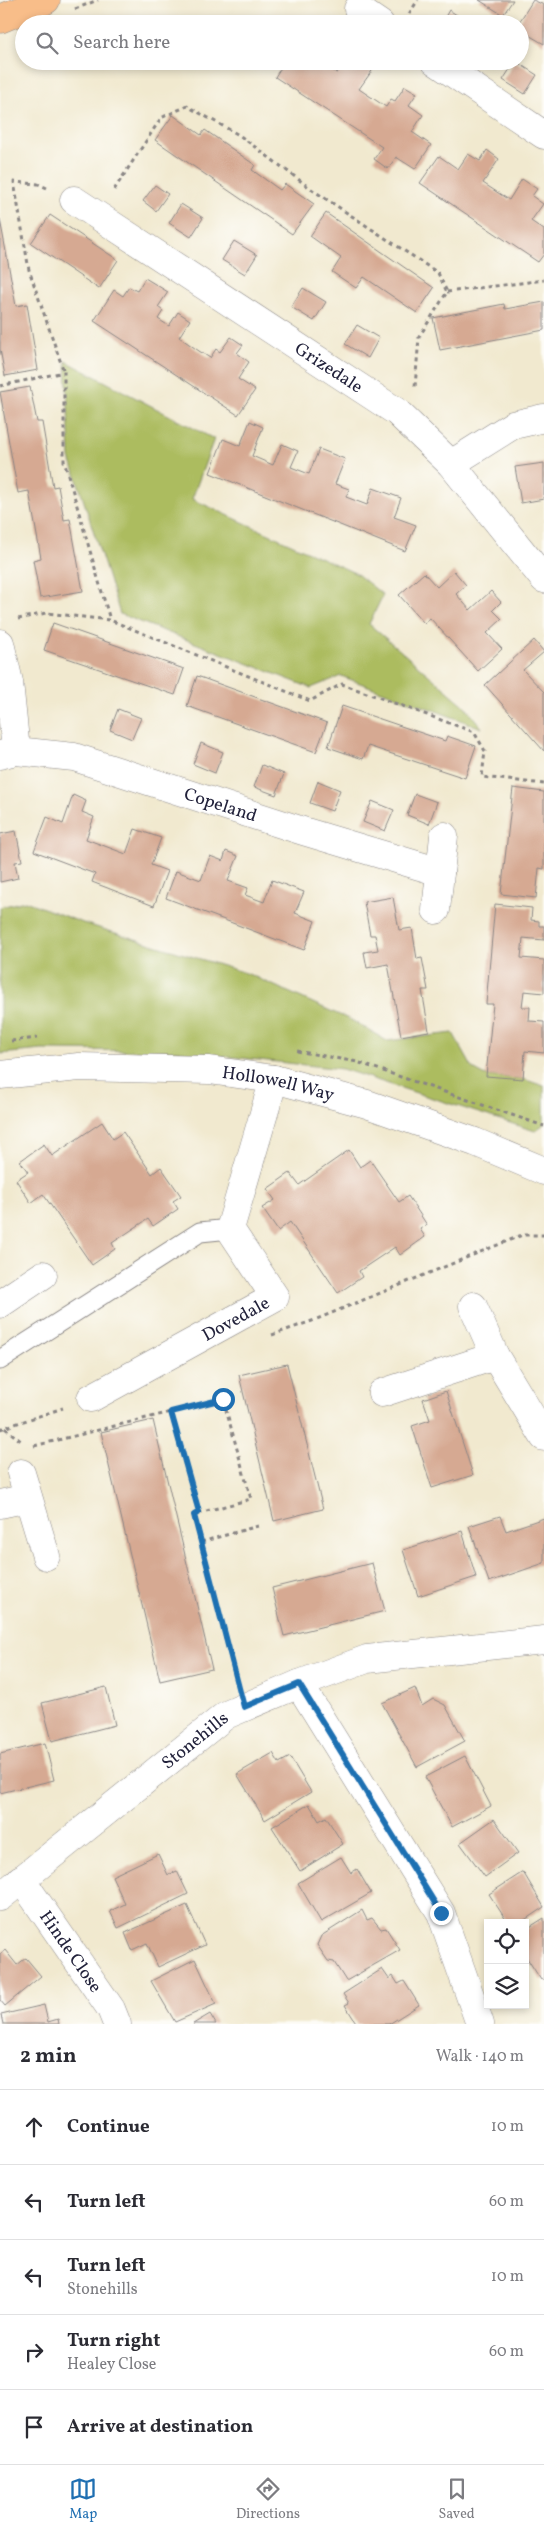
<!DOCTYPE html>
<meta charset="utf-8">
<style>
:root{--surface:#fff;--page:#f2f2f3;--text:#2b2b33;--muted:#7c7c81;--line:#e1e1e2;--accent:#1f6fb2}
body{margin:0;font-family:Vollkorn,serif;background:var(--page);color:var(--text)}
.controls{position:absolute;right:15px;bottom:15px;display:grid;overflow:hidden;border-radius:0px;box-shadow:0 2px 8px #0003}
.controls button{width:45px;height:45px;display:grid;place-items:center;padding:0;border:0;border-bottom:1px solid var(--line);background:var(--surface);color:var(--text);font:25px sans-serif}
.stop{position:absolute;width:15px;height:15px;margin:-11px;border:4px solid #1f6fb2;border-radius:50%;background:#fff}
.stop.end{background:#1f6fb2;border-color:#fff;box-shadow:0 1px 5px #0008}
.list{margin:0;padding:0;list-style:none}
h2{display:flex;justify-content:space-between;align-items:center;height:65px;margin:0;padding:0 20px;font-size:21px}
h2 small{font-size:16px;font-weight:400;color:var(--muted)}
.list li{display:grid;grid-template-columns:32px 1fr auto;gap:15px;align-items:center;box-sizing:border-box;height:75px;padding:0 20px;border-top:1px solid var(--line)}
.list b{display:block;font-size:19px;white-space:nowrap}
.list p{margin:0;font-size:16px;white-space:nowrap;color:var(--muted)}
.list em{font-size:16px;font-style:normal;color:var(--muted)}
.icon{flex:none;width:28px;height:28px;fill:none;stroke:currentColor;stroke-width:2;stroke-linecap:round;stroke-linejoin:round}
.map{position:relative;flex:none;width:544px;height:2024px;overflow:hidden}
.search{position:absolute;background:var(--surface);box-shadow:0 2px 8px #0003;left:15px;right:15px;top:15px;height:55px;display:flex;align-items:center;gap:12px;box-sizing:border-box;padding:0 18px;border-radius:28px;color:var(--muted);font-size:19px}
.sheet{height:440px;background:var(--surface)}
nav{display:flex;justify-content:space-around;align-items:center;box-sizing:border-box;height:70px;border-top:1px solid var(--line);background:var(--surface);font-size:14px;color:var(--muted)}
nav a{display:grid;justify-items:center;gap:2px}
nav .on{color:var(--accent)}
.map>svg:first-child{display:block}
.green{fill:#acbc5e;stroke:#676f4c}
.building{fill:#d6a992}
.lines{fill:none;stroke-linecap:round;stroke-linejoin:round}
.lane-casing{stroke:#8a8685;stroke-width:21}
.street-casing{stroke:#8a8685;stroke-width:29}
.highway-casing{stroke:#8a8685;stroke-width:29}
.path{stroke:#8a8685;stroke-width:3;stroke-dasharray:4 4;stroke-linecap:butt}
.lane{stroke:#fff;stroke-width:19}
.street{stroke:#fff;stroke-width:28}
.highway{stroke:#f8bd89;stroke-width:28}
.route{stroke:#1f6fb2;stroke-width:6}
.labels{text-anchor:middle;stroke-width:4;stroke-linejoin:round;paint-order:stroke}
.street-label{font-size:18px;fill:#22223b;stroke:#fdfcf7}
</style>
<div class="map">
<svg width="544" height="2024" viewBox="0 0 544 2024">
<rect width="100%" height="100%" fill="#fdfcf7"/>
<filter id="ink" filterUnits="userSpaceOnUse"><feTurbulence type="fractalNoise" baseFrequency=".02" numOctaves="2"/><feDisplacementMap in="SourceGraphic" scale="10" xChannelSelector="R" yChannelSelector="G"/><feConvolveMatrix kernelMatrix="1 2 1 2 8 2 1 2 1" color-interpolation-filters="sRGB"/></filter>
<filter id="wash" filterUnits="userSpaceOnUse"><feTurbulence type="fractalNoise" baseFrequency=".0096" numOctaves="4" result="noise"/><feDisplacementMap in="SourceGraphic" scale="20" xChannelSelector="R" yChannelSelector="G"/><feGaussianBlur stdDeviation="1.12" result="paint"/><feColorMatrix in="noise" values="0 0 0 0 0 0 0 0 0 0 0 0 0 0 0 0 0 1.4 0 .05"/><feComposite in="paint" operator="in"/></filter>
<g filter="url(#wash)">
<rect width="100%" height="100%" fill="#f1e9cf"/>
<path class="green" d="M66 361 214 439 192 499 357 574 383 595 369 624 464 705 482 728 341 676 311 688 120 614 70 458Z
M25 901 83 923 246 973 353 1021 387 1041 453 1033 473 1069 486 1076 523 1079 544 1086V1124L535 1131 342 1069 176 1051 42 1050 0 1054V907Z"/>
<g id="blocks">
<path class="building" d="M479 0H513L503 15Z
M533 0 544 5V44L520 30V24H518Z
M449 10 471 24H441Z
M285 61H332L328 67 337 73 345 61H364L374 68 359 89 386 107 391 99 395 101 405 86 417 93 409 105 423 115 412 132 431 145 415 169 396 157 388 169 374 159 382 147 275 77Z
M515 61 537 75 525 94 503 80Z
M173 115 201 135 205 130 255 165 252 170 280 190 285 184 314 204 292 234 155 140Z
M487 150 499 159 483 183 509 200 522 179 537 189 532 196 543 204 531 221 544 230V254L538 262 420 183 439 156 458 169 468 154 480 161Z
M155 185 168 194 156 211 143 201Z
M181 204 203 218 191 237 169 223Z
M326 213 434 288 417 313 364 277 356 288 332 272 341 258 310 236Z
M50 215 118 260 99 289 31 243Z
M0 219 16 306 27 304 38 370 5 376 0 349Z
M234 241 257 255 245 274 222 260Z
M145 278 168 292 158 307 163 311 158 319 169 326 178 312 190 320 179 337 199 351 210 358 216 349 220 352 231 337 243 345 237 353 249 362 238 379 255 390 238 415 94 321 114 290 123 296 129 287 137 291Z
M303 288 326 302 314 321 291 307Z
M544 302V330L440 350 433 318 504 304 505 309Z
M357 325 379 338 368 358 345 344Z
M30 387 37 422H42L53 487 58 486 64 520 70 519 83 591 40 598 33 560 41 558 29 491 18 493 0 392Z
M250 421 263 427 252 456 273 465 282 444 298 451 291 467 309 474 319 449 345 459 335 484 349 489 346 497 367 505 373 488 401 498 394 517 416 525 405 551 210 473 223 439 240 446Z
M544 463V499L521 503 515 467Z
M454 571 466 585 456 594 470 610 491 591 501 602 493 610 502 619 487 633 502 649 478 671 430 618 424 623 399 595 424 573 437 587Z
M53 623 184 669 175 695 44 650Z
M534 640 544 652 523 670 544 692V751L485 685Z
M197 676 327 723 316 752 187 706Z
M342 706 445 741 447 736 476 746 465 778 368 746 363 759 328 747Z
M118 709 141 718 132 739 110 730Z
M201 743 223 752 215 773 193 764Z
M262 765 284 774 276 795 254 787Z
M318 781 340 790 332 811 310 803Z
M513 788 544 792V869L539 868 536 898 501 894Z
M415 794 437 802 429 824 407 815Z
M73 795 86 801 82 812 94 817 86 839 126 854 135 829 161 838 151 865 167 871 154 906 92 882 95 874 34 851 47 817 63 824Z
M372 801 394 810 385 831 363 822Z
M16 831 22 861 15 862 18 878 0 882V834Z
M226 851 238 856 228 881 248 888 245 895 264 902 272 880 304 892 295 913 315 921 304 950 166 898 176 871 201 880 210 856 223 861Z
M393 897 399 930 412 928 417 959 422 958 428 990H422L429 1031 401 1036 388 964 367 968 364 952 378 950 375 935H370L364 902Z
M495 904 532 908 531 920 539 921V926H544V940L523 938 521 958 544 960V993L524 991 522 1007H530L529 1021 544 1022V1053L525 1051 523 1079 486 1076 493 1004H486Z
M102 1122 113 1139 123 1132 152 1174 161 1167 181 1196 173 1201 178 1209 153 1226 148 1219 112 1243 115 1249 92 1265 43 1194 31 1203 16 1180 28 1172 20 1161 44 1144 52 1156Z
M349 1150 360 1167 370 1160 399 1202 408 1196 427 1225 420 1229 425 1237 400 1255 395 1247 359 1271 362 1277 338 1293 290 1222 278 1231 262 1208 275 1200 267 1189 290 1173 299 1185Z
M287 1364 323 1509 274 1521 239 1375Z
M446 1391 473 1475 432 1488 412 1426 430 1420 423 1399Z
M153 1420 212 1669 160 1681 101 1432Z
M500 1516 506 1531 544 1518V1563L489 1582 469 1526Z
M462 1531 476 1577 418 1596 403 1550Z
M372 1563 385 1611 284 1636 272 1588Z
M106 1687 115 1725 52 1741 42 1703Z
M415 1688 422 1706 433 1699 445 1705 465 1741 417 1767 382 1703Z
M45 1743 54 1780 0 1793V1754Z
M273 1753 279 1763 290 1757 311 1792 265 1820 237 1774Z
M465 1756 491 1806 452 1827 425 1777Z
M309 1804 319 1821 326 1817 343 1844 300 1871 272 1827Z
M494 1819 518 1853 485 1877 460 1843Z
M158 1854 168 1875 177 1871 188 1894 118 1928 110 1911 125 1904 112 1876Z
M341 1857 351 1873 357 1869 371 1893 321 1922 298 1883Z
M523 1872 544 1907 520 1923H508L489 1894Z
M187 1905 205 1945 158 1967 147 1943 132 1950 125 1933Z
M362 1910 367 1920 372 1918 381 1929 386 1928 400 1950 346 1981 334 1962 328 1961 317 1945 321 1936Z
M544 1918V1979L541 1980 525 1955V1930Z
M5 1950 17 1965 26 1958 41 1976 5 2006 0 2000V1954Z
M195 1959 216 2004 175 2022 151 1981Z
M382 1969 389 1979 393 1976 398 1984 404 1981 419 2005 389 2024H357L345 2005 349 2003 343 1994Z
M44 2005 48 2022 58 2019 59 2024H3L1 2015Z
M210 2014 216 2024H193Z"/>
</g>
</g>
<g filter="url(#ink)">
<use href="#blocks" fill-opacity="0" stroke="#8a8685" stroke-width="1"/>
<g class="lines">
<defs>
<path id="lane" d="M0 1360 200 1232 230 1229"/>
<g id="street">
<path d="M358 9 380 24"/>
<path d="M435 61 544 135"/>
<path id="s1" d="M74 200 397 412 451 464 544 579"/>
<path d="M451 464 513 425 544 418"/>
<path d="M0 643 9 682 16 751"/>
<path id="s2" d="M0 755 16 751 74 757 303 831 440 872"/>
<path d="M436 910 444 836"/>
<path id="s3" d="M0 1075 79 1067 209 1070 274 1079 367 1104 475 1142 544 1171"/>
<path d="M0 1304 43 1275"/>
<path d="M473 1306 495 1356 544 1437"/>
<path d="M382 1393 495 1356"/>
<path id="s4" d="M91 1398 275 1297 230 1229 274 1079"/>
<path d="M21 1473 46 1556"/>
<path d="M0 1504 28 1498"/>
<path d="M299 1684 441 1913 480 2024"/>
<path id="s5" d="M21 1879 111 2009 117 2024"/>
<path id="s6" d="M0 1897 226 1715 299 1684 367 1659 544 1640"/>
</g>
<path id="highway" d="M0 19 46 0"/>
</defs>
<use href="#lane" class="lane-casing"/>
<use href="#street" class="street-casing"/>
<use href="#highway" class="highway-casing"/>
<path class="path" d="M75 9 98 0
M409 14 418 0
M47 188 38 184 14 182 29 270 64 372
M114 190 161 118 187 106 239 135 314 191 438 273 447 292 419 337 415 387
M447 292 544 280
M0 386 64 372V461L110 620
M18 619 46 613 110 620 310 701 342 684 474 732 485 751 482 777 544 784
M11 1041 37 1038
M297 1051 357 1062 544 1126
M272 1335 312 1321 522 1235H544
M171 1412 223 1399 251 1499 199 1513
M5 1428 22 1442
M0 1429 63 1408
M34 1446 171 1412 199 1513 194 1515 236 1678
M201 1542 258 1526"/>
<use href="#lane" class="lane"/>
<use href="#street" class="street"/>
<use href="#highway" class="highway"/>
</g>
</g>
<g class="lines" filter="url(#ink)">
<path class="route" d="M223 1399 171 1412 199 1512 194 1515 244 1707 299 1684 441 1913"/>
</g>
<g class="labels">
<g class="street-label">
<text dy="6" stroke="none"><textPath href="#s1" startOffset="305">Grizedale</textPath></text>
<text dy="6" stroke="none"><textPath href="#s2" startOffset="229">Copeland</textPath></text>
<text dy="6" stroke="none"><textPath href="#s3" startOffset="280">Hollowell Way</textPath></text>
<text dy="6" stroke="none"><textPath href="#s4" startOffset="165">Dovedale</textPath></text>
<text dy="6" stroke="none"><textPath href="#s6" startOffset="250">Stonehills</textPath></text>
<text dy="6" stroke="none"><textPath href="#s5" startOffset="88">Hinde Close</textPath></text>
</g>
</g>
</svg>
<div class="controls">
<button><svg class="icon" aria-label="locate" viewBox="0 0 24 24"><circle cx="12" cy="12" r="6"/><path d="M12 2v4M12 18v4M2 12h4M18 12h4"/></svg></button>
<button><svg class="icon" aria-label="layers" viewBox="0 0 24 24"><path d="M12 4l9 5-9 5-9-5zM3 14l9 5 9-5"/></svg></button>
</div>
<div class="stop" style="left:223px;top:1399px"></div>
<div class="stop end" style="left:441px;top:1913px"></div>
<div class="search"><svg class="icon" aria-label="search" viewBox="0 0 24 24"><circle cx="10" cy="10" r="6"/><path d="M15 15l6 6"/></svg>Search here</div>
</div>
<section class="sheet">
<h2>2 min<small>Walk · 140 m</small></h2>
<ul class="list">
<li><svg class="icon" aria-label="ahead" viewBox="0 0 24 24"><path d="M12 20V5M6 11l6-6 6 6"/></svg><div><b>Continue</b></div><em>10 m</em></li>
<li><svg class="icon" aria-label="left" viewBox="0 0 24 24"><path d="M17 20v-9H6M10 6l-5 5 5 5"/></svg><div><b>Turn left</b></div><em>60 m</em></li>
<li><svg class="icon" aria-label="left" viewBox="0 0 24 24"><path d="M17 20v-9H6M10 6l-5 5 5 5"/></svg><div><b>Turn left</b><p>Stonehills</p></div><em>10 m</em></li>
<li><svg class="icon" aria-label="right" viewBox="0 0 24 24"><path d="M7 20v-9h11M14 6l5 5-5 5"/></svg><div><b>Turn right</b><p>Healey Close</p></div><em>60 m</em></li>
<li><svg class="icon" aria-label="arrive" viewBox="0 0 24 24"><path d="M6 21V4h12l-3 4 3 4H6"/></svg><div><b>Arrive at destination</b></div></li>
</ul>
</section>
<nav>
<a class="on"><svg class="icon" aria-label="map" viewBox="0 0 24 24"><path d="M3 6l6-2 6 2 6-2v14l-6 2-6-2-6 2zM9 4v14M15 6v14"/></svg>Map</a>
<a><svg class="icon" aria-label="directions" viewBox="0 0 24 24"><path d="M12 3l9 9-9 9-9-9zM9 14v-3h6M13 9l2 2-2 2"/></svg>Directions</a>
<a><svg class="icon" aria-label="saved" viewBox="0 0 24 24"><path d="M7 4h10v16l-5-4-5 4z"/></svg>Saved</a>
</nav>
